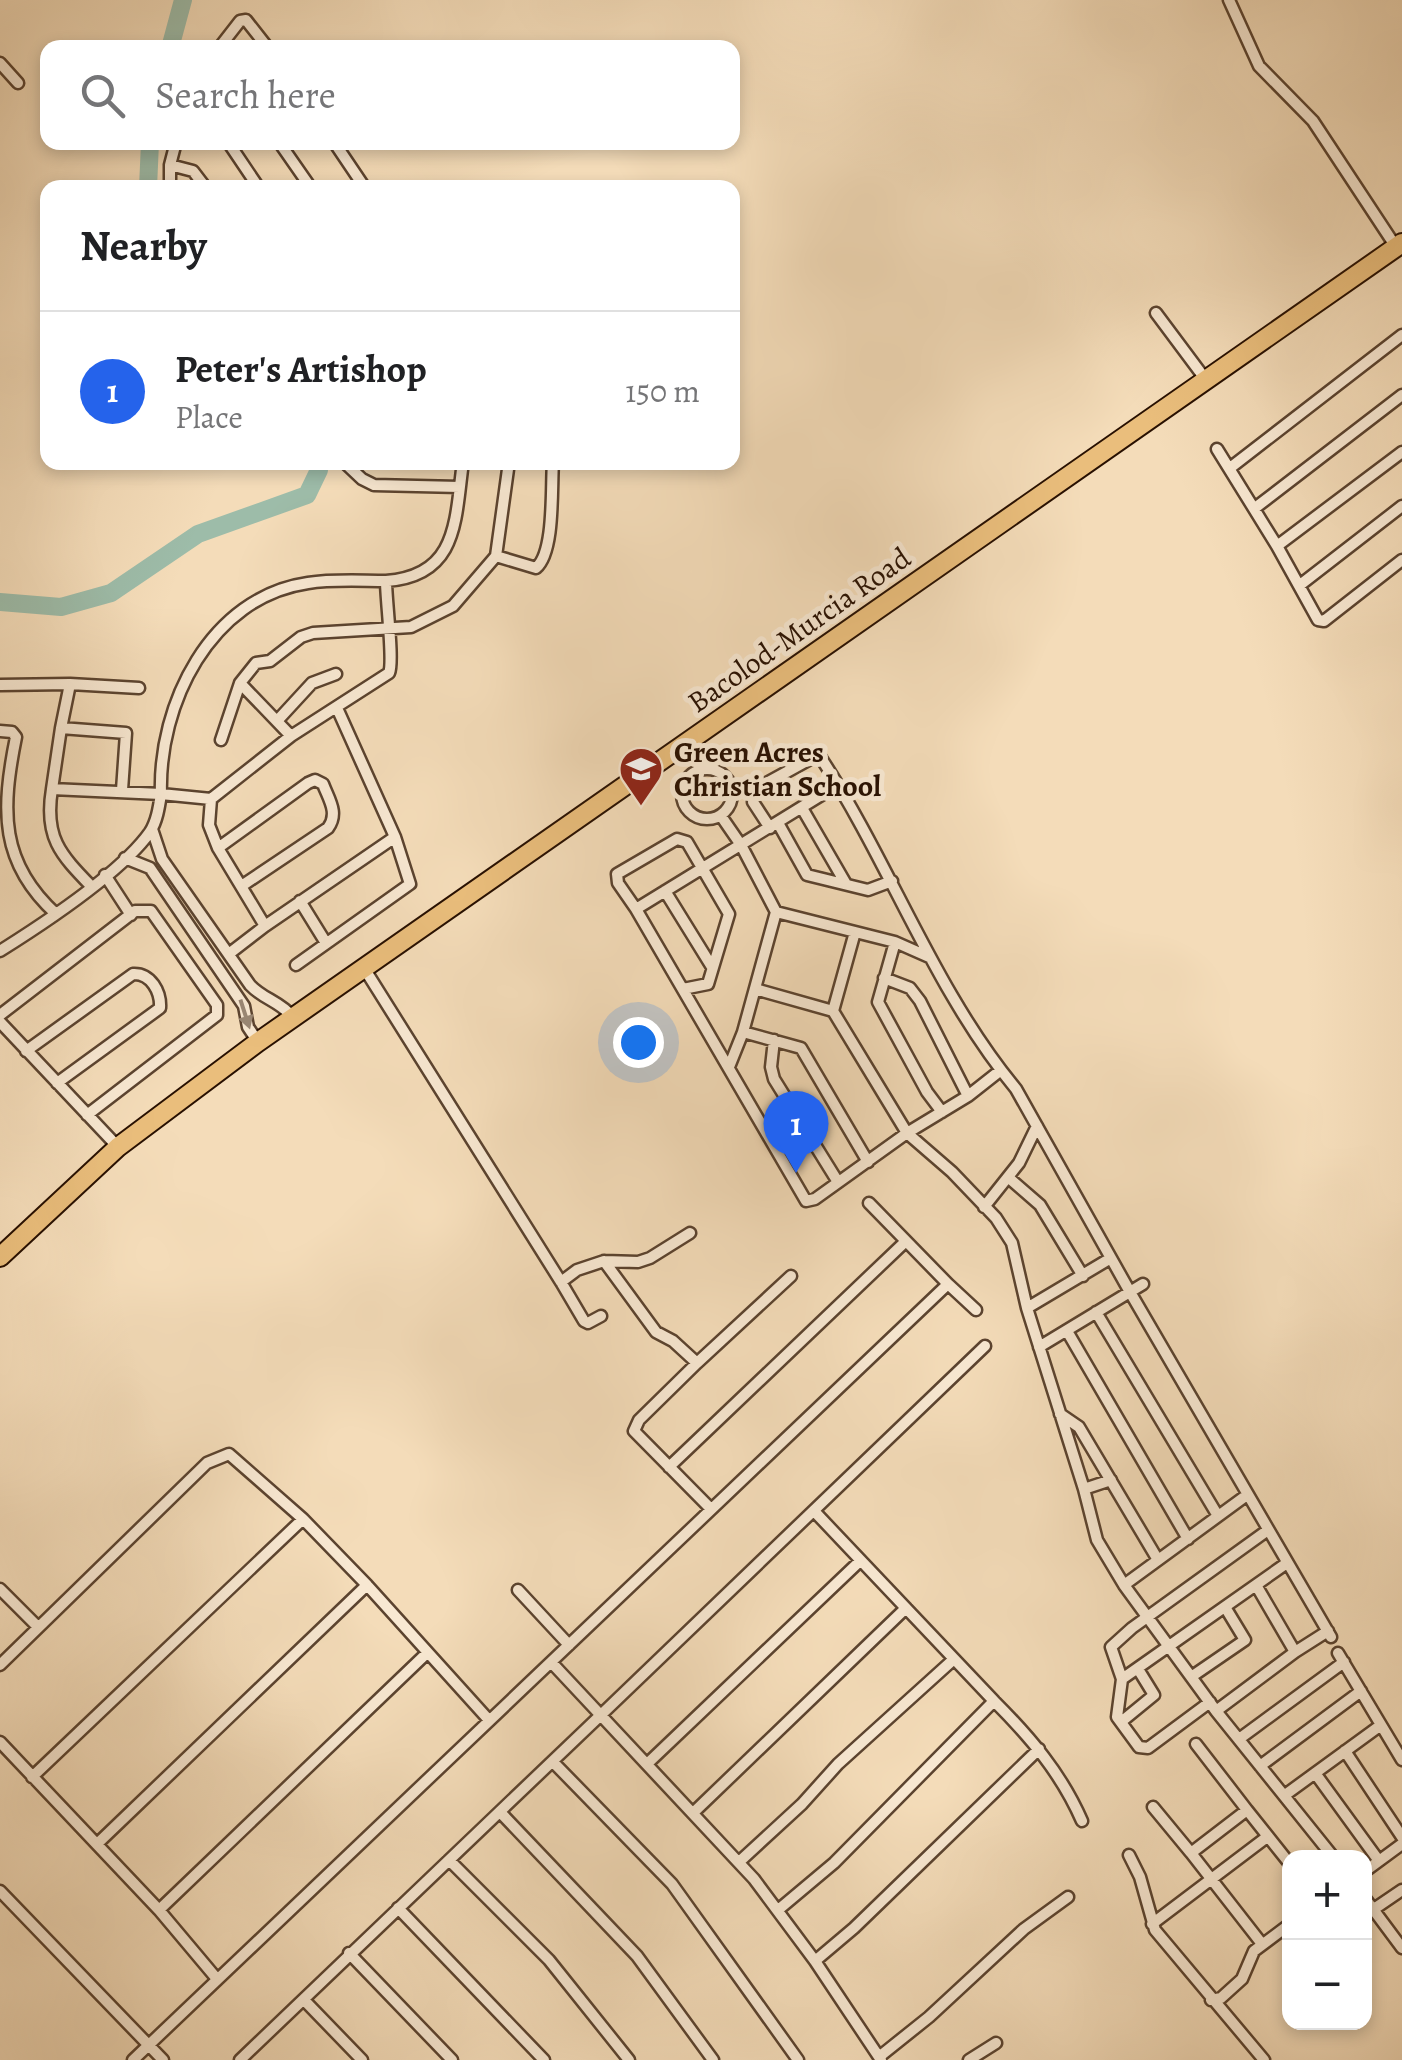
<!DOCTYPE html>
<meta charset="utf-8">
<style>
:root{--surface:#fff;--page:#f6f6f6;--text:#202124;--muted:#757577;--line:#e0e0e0;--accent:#2563eb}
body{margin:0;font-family:Alegreya,serif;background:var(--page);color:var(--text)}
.controls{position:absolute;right:30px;bottom:30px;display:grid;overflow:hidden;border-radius:20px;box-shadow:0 5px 15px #0003}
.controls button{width:90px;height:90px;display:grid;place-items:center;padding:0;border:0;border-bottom:2px solid var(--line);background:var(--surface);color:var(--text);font:50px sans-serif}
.you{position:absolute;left:638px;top:1042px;width:35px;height:35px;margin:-25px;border:8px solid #fff;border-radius:50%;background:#1a73e8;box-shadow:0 0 0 15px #1a73e833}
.badge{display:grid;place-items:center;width:65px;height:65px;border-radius:50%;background:var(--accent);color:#fff;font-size:32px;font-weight:700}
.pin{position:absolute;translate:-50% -82px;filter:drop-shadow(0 2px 5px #0008)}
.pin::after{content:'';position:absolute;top:52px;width:35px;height:30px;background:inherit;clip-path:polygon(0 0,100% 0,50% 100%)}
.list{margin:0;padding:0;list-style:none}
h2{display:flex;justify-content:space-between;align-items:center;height:130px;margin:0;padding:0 40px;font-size:42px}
h2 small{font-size:32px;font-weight:400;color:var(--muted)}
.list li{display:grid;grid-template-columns:65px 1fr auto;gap:30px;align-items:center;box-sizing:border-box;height:160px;padding:0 40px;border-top:2px solid var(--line)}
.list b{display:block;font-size:38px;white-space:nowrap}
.list p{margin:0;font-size:32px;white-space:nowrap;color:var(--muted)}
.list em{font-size:32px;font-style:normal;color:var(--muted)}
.icon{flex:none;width:55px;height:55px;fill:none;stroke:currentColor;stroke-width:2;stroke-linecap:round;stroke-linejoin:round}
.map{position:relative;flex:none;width:1402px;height:2060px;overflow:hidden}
.search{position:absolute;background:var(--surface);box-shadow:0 5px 15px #0003;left:40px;top:40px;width:700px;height:110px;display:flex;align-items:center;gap:25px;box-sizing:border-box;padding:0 35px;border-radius:20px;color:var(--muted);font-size:38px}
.panel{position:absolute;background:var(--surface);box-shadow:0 5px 15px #0003;left:40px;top:180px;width:700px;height:290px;border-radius:20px}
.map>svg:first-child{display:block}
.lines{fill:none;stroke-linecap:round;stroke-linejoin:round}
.river{stroke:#9dbca9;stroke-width:18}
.minor-casing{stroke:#5b432f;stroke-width:15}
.primary-casing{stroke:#281001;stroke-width:22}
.minor{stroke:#f8e8d2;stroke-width:10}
.primary{stroke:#eabe7c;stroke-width:18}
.oneway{fill:#9a8774}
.labels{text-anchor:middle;stroke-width:10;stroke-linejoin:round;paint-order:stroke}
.street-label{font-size:30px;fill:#281001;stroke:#f8e8d2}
.poi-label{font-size:30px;font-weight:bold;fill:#281001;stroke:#f8e8d2;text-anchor:start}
</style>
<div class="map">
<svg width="1402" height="2060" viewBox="0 0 1402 2060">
<rect width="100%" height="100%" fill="#f4dcb9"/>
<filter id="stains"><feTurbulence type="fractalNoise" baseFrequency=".002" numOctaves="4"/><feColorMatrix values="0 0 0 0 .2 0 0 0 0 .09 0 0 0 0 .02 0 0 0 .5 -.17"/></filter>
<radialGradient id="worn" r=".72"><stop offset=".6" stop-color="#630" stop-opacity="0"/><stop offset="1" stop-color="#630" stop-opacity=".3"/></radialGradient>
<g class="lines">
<path class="river" d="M170 48 183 0
M148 188 150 142
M0 602 61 607 111 593 198 534 307 495 319 470 318 462"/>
<defs>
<path id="minor" d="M1229 0 1259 66 1313 121 1396 247
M219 48 240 21 246 20 268 48
M0 63 18 83
M228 142 259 188
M279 142 311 188
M334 142 365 188
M170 165 193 171 206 188
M170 188V165L176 142
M1156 313 1206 380
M1217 449 1277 546 1318 620 1324 621 1402 560
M344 462 362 479 374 485 460 487
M1230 468 1402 335
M1255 508 1402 395
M1277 546 1402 452
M496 556 536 568C555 552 551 488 553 462
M1300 585 1402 506
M240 683 291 736
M70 684 139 688
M0 685 70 684 61 728 126 733 122 790
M277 721 312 683 336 674
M0 731 12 732 16 737C1 811 0 863 56 914
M221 740 240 683 256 663 270 661 301 637 313 633 411 627 453 606 496 556 509 462
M682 794a25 25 0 1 1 50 0a25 25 0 1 1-50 0Z
M52 789 61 728
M211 799 209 825 218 848 265 926 395 837
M802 808 846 884
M721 816 741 845 776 912 743 1032 729 1067
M778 823 807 875 868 890 892 881
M770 828 753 802 754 794 763 785 814 757 821 758C891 865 934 990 1016 1089L1130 1292 1331 1637
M152 829 162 859 250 985C263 999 279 1001 293 1017
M218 848 308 783 315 780 323 784C329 800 339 813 328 828L243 885
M125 858 150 868 244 1006 248 1027 258 1042
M105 875 131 915
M91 886C60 854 44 837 52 789L161 794C158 705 210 597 308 583 333 579 361 581 386 581
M665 891 712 967
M300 901 326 943
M636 909 836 786
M776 912 895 942 929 957
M895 942 878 1002 927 1092 942 1112
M0 951C43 924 121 873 150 832 157 821 159 807 161 794L211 799 291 736 389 673C394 662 386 600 386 581 459 576 455 519 463 462
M230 953 265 926
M296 965 410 884 395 837 337 708
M364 968 561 1282
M884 978 910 988 920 1001 968 1096
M683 989 708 984 729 914 687 842 677 839 617 874 618 883 636 909 806 1201 815 1199 907 1133 968 1096 1001 1070
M755 989 833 1011 907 1133 952 1172 996 1218 1012 1243 1027 1308 1084 1489 1097 1540 1124 1585 1216 1711 1334 1858
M833 1011 855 932
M0 1015 135 911H151L217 1005V1015L87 1115
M0 1022 118 1147
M743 1032 801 1048 868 1162
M774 1040 771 1067 774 1079 838 1182
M26 1051 133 974C151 973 161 992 160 1008L57 1083
M1009 1178 1040 1205 1083 1276
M984 1207 1019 1163 1037 1126
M604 1261 656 1332 673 1341 697 1363 639 1420 634 1431 711 1509
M948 1284 976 1310
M1027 1308 1111 1258
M1096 1312 1218 1516
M601 1316 588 1323 584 1321 561 1282 577 1270 604 1261 638 1262 650 1258 690 1233
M1067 1331 1188 1539
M1039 1347 1143 1284
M697 1363 791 1276
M1060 1414 1079 1427 1158 1560
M669 1467 905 1242
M1084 1489 1111 1480
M814 1511 994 1701
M1124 1585 1247 1495
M1256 1585 1295 1652
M0 1589 38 1627
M518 1590 569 1645
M1338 1653 1402 1760
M551 1662 754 1879 815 1961
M0 1665 207 1463 229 1454 303 1519 367 1585 488 1719
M1191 1677 1245 1640 1225 1607
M1122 1679 1287 1563
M1210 1702 1148 1748 1139 1747 1117 1717 1122 1679 1111 1647 1132 1628 1268 1530
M1216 1711 1295 1652 1328 1631
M1121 1722 1154 1695 1138 1669
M1239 1739 1344 1662
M0 1742 159 1910 217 1979
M1196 1744 1247 1810
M1345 1751 1402 1837
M554 1763 672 1884 798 2060
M648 1763 860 1561
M1260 1766 1361 1691
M1315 1773 1379 1861
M32 1777 303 1519
M1285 1795 1381 1725
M1153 1807 1191 1853 1247 1810 1290 1864
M500 1812 637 1956 713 2060
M694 1812 906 1608
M97 1844 367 1585
M1191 1853 1262 1944
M1129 1855 1140 1877 1155 1930 1264 2060
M449 1860 549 1960 629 2060
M739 1862 802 1804 838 1764 954 1659
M1364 1872 1402 1844
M0 1891 163 2060
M1364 1897 1402 1948
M398 1908 544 2060
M1374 1909 1402 1890
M159 1910 427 1653
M778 1910 834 1863 994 1701C1030 1737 1061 1773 1082 1821
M1152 1924 1267 1837
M349 1953 452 2060
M304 2000 362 2060
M1211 2000 1221 1998 1242 1979 1254 1951 1290 1924
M879 2057 929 2017 1024 1929 1068 1897
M133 2060 948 1284 869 1203
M240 2060C489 1823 737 1584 985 1346
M881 2060 815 1961 854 1928 1039 1749
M969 2060 996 2043"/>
<path id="primary" d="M0 1257 118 1147 258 1042 1402 243"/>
</defs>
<use href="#minor" class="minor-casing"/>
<use href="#primary" class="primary-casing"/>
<use href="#minor" class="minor"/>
<use href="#primary" class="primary"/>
</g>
<defs><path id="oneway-solid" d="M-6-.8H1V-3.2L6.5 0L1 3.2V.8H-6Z" transform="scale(2.5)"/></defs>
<use class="oneway" href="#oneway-solid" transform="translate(245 1014) rotate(72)"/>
<defs>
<symbol id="school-pin" viewBox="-11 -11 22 30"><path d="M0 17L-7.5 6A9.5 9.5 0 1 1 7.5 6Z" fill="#8f2418" stroke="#f8e8d2"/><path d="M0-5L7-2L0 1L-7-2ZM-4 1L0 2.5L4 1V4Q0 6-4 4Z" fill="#fff"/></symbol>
</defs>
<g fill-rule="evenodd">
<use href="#school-pin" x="616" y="744" width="50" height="68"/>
</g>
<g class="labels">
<g class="street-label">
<text transform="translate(799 630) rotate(-35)" y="10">Bacolod-Murcia Road</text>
</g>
<g class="poi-label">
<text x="674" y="762">Green Acres<tspan x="674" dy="34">Christian School</tspan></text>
</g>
</g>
<rect width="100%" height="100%" filter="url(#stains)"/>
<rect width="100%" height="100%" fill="url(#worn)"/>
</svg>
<div class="controls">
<button>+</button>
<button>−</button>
</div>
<div class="you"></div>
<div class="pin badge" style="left:796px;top:1173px">1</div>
<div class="search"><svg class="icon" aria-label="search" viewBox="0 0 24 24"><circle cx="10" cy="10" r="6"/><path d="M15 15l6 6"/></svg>Search here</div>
<section class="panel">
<h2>Nearby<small></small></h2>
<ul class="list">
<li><span class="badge">1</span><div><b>Peter's Artishop</b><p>Place</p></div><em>150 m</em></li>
</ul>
</section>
</div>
